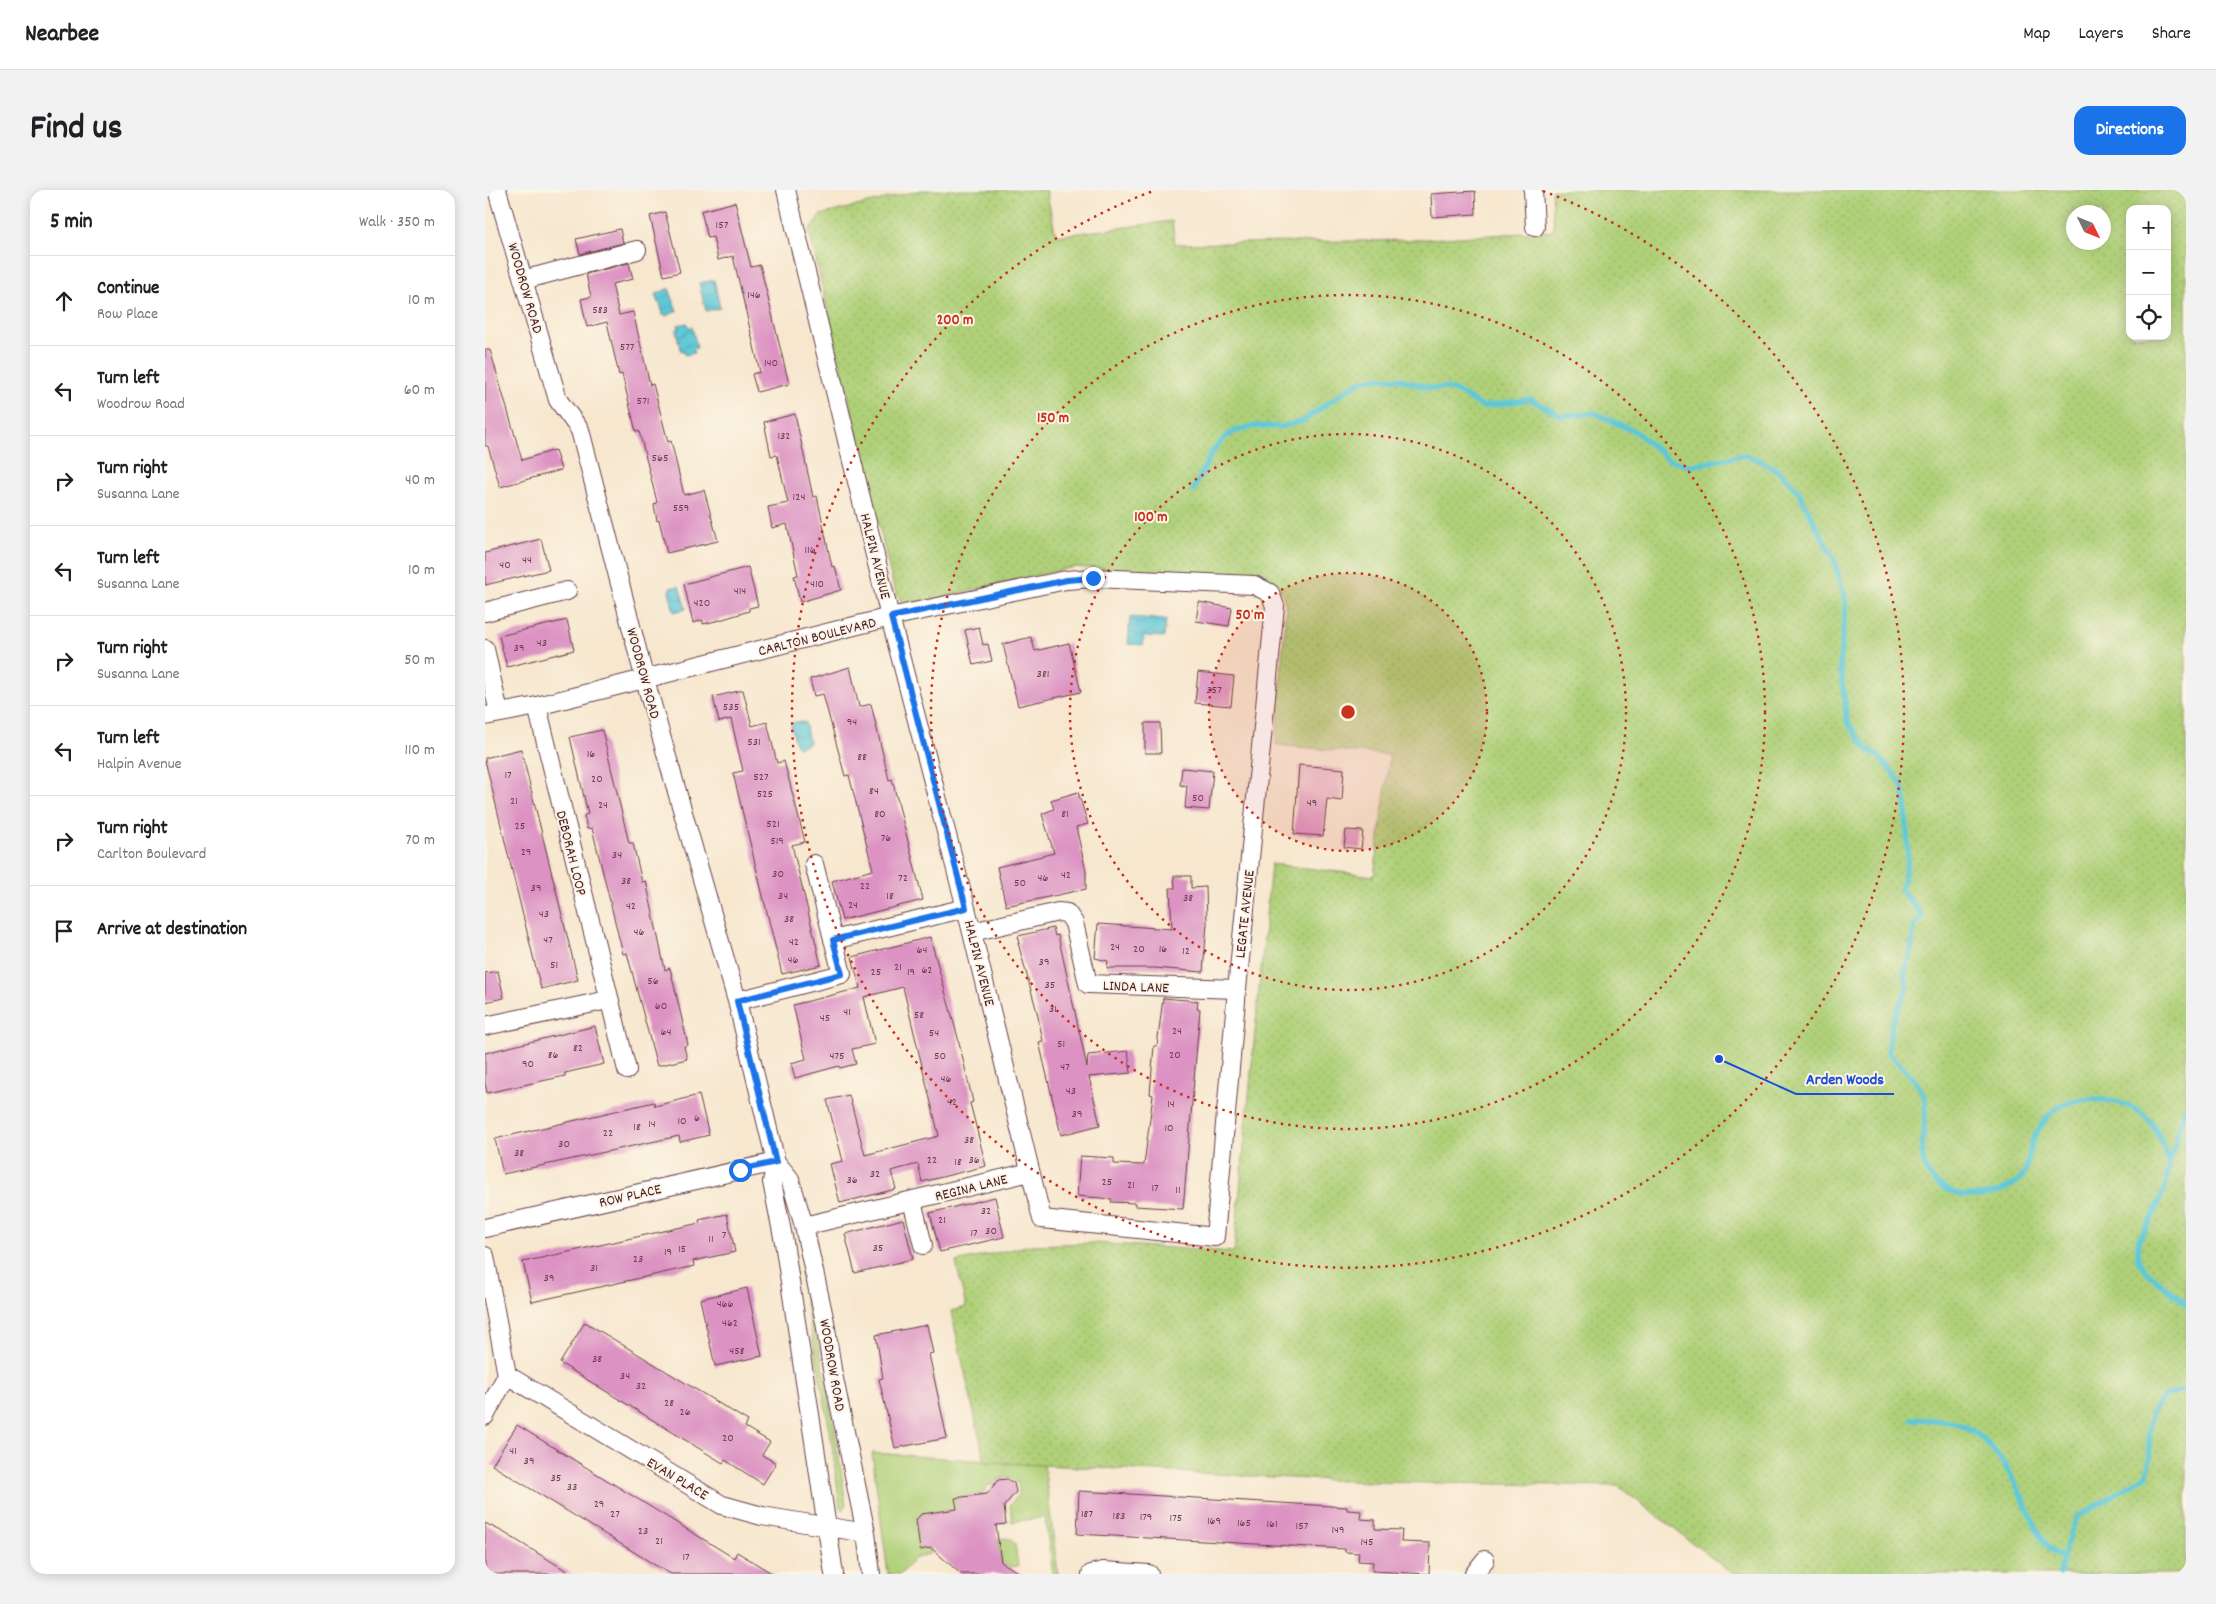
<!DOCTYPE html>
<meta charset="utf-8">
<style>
:root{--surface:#fff;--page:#f2f2f2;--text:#202124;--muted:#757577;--line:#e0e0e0;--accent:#1a73e8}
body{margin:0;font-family:Dekko,sans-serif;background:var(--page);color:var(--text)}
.controls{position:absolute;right:15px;top:15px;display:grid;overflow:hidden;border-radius:10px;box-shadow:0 2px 12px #0003}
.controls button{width:45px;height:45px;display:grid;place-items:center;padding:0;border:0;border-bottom:1px solid var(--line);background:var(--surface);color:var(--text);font:25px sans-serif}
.compass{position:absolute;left:1581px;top:15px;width:45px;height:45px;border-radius:50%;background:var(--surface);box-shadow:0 2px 12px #0003;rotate:133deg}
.stop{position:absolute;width:15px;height:15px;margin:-11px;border:4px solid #1a73e8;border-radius:50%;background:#fff}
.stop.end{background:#1a73e8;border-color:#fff;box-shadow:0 1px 5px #0008}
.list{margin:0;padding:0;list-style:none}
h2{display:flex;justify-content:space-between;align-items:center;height:65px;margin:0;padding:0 20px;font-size:21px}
h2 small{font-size:16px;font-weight:400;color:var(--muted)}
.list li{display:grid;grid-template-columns:32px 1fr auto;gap:15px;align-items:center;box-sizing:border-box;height:90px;padding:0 20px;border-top:1px solid var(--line)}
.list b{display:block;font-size:19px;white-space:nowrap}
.list p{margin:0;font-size:16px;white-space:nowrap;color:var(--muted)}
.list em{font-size:16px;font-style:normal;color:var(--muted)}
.icon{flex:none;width:28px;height:28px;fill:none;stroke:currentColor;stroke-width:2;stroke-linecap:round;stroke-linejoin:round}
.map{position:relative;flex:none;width:1701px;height:1384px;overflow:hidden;border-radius:15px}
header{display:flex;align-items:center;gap:30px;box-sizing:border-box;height:70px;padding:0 25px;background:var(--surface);border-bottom:1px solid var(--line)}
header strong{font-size:24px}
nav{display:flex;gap:28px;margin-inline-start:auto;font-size:18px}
.intro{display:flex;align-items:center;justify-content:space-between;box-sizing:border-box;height:120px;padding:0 30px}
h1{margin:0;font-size:35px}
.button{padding:12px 22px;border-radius:15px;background:var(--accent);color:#fff;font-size:18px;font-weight:700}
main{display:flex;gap:30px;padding:0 30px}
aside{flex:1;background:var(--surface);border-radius:15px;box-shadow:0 2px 12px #0003}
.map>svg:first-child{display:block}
.green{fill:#afd078;stroke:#7c7852}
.park{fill:url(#park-dots);stroke:#7c7852;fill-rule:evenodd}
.water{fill:url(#water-waves);stroke:#547381}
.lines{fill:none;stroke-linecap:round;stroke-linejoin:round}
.stream{stroke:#5dc7d7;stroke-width:5.5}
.building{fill:#dc93c3}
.minor-casing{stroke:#643d44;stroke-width:20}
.minor{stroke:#fff;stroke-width:18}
.route{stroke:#1a73e8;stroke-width:6}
.ring{fill:none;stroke:#c8321e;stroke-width:2.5;stroke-dasharray:2.5 5}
.labels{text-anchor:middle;stroke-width:4;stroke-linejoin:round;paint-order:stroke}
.number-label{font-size:12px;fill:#6e3c51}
.street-label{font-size:15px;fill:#4a1f2b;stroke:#fcf5e5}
.centre{fill:#c8321e;stroke:#fcf5e5;stroke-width:2.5}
.ring-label{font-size:15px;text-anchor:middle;font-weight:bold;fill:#c8321e;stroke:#fcf5e5;stroke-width:4;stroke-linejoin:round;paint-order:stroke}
.leader{fill:none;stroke:#1d4ed8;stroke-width:2}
.callout-dot{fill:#1d4ed8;stroke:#fcf5e5;stroke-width:2}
.callout-label{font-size:16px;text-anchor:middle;font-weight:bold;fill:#1d4ed8;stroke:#fcf5e5;stroke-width:4;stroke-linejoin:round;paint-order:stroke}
</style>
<header>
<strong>Nearbee</strong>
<nav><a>Map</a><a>Layers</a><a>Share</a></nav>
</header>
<div class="intro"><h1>Find us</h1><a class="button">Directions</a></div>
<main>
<aside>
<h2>5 min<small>Walk · 350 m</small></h2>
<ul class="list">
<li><svg class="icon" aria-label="ahead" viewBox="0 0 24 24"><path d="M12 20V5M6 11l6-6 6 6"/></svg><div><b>Continue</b><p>Row Place</p></div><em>10 m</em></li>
<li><svg class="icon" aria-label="left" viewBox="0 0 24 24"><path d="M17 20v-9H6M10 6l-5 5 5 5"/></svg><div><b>Turn left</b><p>Woodrow Road</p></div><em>60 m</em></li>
<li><svg class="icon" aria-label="right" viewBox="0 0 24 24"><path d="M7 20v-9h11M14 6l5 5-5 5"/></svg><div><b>Turn right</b><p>Susanna Lane</p></div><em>40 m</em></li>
<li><svg class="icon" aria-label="left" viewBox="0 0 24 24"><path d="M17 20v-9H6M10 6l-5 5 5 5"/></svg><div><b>Turn left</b><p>Susanna Lane</p></div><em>10 m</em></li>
<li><svg class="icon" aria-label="right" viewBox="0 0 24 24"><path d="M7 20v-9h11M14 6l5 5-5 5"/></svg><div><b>Turn right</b><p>Susanna Lane</p></div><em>50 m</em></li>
<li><svg class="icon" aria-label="left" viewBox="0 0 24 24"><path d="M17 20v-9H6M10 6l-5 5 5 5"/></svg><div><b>Turn left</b><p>Halpin Avenue</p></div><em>110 m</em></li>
<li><svg class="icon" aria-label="right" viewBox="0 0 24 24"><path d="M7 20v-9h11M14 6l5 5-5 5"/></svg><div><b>Turn right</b><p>Carlton Boulevard</p></div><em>70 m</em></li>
<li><svg class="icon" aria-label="arrive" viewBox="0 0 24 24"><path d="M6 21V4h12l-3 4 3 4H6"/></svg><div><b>Arrive at destination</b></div></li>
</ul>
</aside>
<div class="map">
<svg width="1701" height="1384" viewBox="0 0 1701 1384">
<defs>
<pattern id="park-dots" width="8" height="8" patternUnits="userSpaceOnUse" patternTransform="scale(1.25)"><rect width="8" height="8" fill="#afd078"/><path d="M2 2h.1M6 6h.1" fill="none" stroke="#98b268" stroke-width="1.8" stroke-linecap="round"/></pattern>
<pattern id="water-waves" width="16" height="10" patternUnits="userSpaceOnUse" patternTransform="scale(1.25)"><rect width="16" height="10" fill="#5dc7d7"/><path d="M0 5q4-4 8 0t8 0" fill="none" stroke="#52aab9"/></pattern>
</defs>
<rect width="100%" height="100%" fill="#fcf5e5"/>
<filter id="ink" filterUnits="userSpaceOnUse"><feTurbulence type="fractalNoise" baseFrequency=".02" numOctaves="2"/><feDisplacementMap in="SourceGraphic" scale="10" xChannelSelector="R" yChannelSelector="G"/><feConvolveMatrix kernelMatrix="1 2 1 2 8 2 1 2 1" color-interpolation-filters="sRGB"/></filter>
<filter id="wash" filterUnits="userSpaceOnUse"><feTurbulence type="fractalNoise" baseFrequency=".0096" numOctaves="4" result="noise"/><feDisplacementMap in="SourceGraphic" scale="20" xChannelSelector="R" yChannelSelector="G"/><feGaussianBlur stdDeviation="1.12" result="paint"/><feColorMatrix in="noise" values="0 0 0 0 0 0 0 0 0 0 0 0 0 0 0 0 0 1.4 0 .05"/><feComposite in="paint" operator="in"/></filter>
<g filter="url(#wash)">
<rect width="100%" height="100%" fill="#f7e7cf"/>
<path class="green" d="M315 1081 317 1082C336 1159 350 1236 361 1315L358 1320 355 1317 346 1247Z
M387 1263 559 1275 573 1384H568L560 1327 527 1332 525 1315 534 1304 533 1293 524 1287 513 1289 507 1295H503L498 1304 470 1308 472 1319 436 1324 431 1330 435 1360 445 1358 446 1363 429 1369 416 1384H403Z
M523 1348 530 1354 533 1376 517 1378 513 1349Z"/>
<path class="park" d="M436 0H561L571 46 687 31 690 54 927 50 1069 41 1067 0H1701V1384H1248L1133 1296 883 1292 500 1272 466 1121 481 1117 471 1072 546 1055 608 1053 749 1062 786 674 889 686 905 565 791 555 801 419C799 401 793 394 776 389L589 377 431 413 416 411 409 399 324 41 335 25ZM1645 19H1682V146H1645ZM1588 22H1618V52H1588Z"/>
<path class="water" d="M229 90 235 118 221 121 214 93Z
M184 98 192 121 181 126 178 125 175 113H173L170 105Z
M202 133 203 137H207L212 158 208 159 209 163 200 165 199 162H196L191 140 194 139 193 135Z
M194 396 201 419 189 422 184 401 185 398Z
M645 427 681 430 679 447 659 446 658 455 643 454Z
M316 531 317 533 320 532 324 551 323 554 314 557 311 555 306 536 307 533Z"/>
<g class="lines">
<path class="stream" d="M708 301 727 262 740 247 752 240 771 236 795 237 818 231 863 199 879 190 892 188 914 189 945 198H961L973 202 998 217 1045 209 1076 226 1110 223 1151 242 1183 269 1204 276 1260 265 1274 270 1295 282 1313 301 1349 370 1361 410 1355 473 1362 531 1380 557 1393 566 1416 592 1421 615 1423 670 1416 700 1437 725 1429 738 1426 762 1419 785 1423 797 1407 832 1403 862C1417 878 1433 889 1440 909 1442 915 1440 922 1440 928 1437 960 1430 986 1467 1002 1487 1011 1514 1004 1532 992 1546 982 1542 961 1549 947 1553 940 1559 931 1564 925 1586 902 1641 906 1662 928 1674 941 1680 959 1684 975
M1701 916 1684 975 1681 995 1667 1028 1653 1051V1071L1662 1082 1701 1114
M1427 1229C1441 1229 1456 1230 1469 1233 1508 1243 1530 1291 1545 1324 1556 1346 1556 1355 1578 1368
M1575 1384 1580 1358 1592 1327 1662 1285 1665 1266 1664 1243 1667 1223 1679 1206 1701 1199"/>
</g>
<g id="blocks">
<path class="building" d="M990 1 991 24 947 27 946 4Z
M250 12 266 77 275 75 304 194 272 202 267 184 275 182 248 66 233 70 228 47 223 48 216 21Z
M180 22 195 82 179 86 165 26Z
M135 39 138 53 95 64 91 49Z
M144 73 148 89 127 94 134 125 148 122 165 195 168 194 183 252 186 251 199 305 219 300 233 351 182 363 174 330 172 331 169 315 172 312 154 241 151 242 137 184 134 185 122 132 102 137 96 109 106 107 101 84Z
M0 160H5L37 270 70 260 76 280 15 297 3 256H0Z
M310 224 328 307 332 306 347 377 350 376 356 400 315 412 309 386 313 385 302 334 287 338 283 317 303 313 292 265 286 266 279 232Z
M56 349 64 380 0 395V363Z
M263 377 273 416 264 418V421L235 430 218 434V430L208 433 199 394Z
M714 412 747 418 744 436 711 431Z
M82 430 89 460 22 477 14 446Z
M494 437 498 455 503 454 507 471 488 475 480 440Z
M546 447 550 461 584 453 596 502 533 516 518 454Z
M365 477 374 517 386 514 404 590 407 589 438 710 357 730 347 691 388 680 364 585 360 586 338 504 329 506 325 489Z
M713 482 749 486 746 516 710 513Z
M258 500 267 536 282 532 292 573 299 571 320 652 307 655 336 775 297 784 248 583 258 581 246 529 234 532 228 507Z
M660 533H675L676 563H660Z
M117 540 144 653H148L157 692 161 691 180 780 185 778 203 855 199 856 202 869 172 876 142 763 138 764 107 638 102 639 99 625 103 624 85 547Z
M36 559 93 790 56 799 0 570V568Z
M814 575 859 579 857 611 842 609 838 646 809 644Z
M697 578 728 581 724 620 700 618 702 596 695 595Z
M593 602 603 634 591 637 601 681V699L521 716 512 677 569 663 557 624 569 619 566 610Z
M861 640 878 641 876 659 859 657Z
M689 686H706V698L721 697 722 733 718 782 670 778H622L623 771 610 768 613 734 687 739 685 698H690Z
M568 738 570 746 573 745 602 877 603 865 643 861 646 883 604 887 615 935 576 945 554 852 558 851 552 822 533 753H535L533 746Z
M445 747 472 844 488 912 485 913 501 976 437 992 433 974 406 981 411 999 355 1013 345 974 358 971 342 910 364 905 380 965 454 946 418 797 379 807 390 854 367 859 371 874 355 878 354 876 310 888 306 873 321 869 308 815 375 798 367 767Z
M13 781 19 808 0 812V783Z
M678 808 713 811 712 819H715L698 1019 650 1016V1013L626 1012 627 1009 592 1006 595 966 629 968V974L659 975 668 905 665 904 669 856H672Z
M110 836 119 874 80 883V886L2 903 0 893V863Z
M214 905 224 945 195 952 194 946 18 984 10 949 169 912 170 916Z
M510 1007 519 1047 455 1062 445 1023Z
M242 1024 250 1062 208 1071 209 1076 47 1112 38 1072 215 1033 214 1030Z
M418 1029 428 1069 370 1083 360 1044Z
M262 1098 277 1166 230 1176 215 1109Z
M100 1132 263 1231 260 1237 285 1252 277 1265 291 1273 278 1294 240 1270 238 1273 223 1264 75 1173Z
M442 1135 448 1163 444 1164 462 1248 410 1258 394 1189 398 1188 391 1145Z
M32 1235 249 1368 252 1362 288 1384H186L170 1375 7 1275Z
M522 1289 529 1293 531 1302 519 1316 521 1334 511 1335 516 1372 536 1384H476L446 1358 435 1360 431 1330 436 1324 472 1319 470 1308 502 1304 513 1290Z
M594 1301 862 1317V1320L876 1321 875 1329 890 1330V1339L917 1340 916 1352 945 1353 944 1384 887 1381 888 1372 873 1371 874 1363 860 1362V1359L592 1344Z
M0 1333 18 1342 87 1384H0Z"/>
</g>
</g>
<g filter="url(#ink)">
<use href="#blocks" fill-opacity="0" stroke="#643d44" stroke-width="1"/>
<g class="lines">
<defs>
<path id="minor" d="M12 0 73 210 95 240 160 490 252 811 291 972 287 992 299 1052 349 1384
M1048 0 1050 37
M38 90 152 60
M0 422 82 401
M0 459 14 523
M52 516 142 880
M0 526 52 516 405 427 581 390 608 388 769 395 785 403 790 416 752 799 730 1047 557 1029 481 718 405 427 301 0
M487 742 573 722 582 723 589 733 603 794 752 799
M348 750 481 718
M252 811 357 784 329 674
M0 836 123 810
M291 972 305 989 319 1036 340 1132 347 1179 381 1343 386 1384
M427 1011 438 1055
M319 1036 545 982
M0 1038 291 972
M0 1066 22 1185 0 1226
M22 1185 237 1315 277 1326 381 1343
M606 1384 618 1381 664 1384
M989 1384 1000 1370"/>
</defs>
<use href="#minor" class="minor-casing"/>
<use href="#minor" class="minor"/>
</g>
</g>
<g class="lines" filter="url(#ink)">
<path class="route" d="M255 980 291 972 252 811 357 784 348 750 481 718 406 427 582 390 608 388"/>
</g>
<circle cx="863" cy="522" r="139" fill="#c8321e" fill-opacity=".12"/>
<g class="ring">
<circle cx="863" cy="522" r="139"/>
<circle cx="863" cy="522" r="278"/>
<circle cx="863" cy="522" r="417"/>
<path d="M1058 1A556 556 0 1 1 668 1"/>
</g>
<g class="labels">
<g class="number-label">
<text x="237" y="38">157</text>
<text x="269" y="108">146</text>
<text x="115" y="123">583</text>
<text x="142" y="160">577</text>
<text x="286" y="176">140</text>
<text x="158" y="214">571</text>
<text x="299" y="249">132</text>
<text x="175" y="271">565</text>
<text x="314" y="310">124</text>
<text x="196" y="321">559</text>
<text x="325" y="363">116</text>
<text x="42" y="373">44</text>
<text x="20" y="378">40</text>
<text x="332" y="397">410</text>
<text x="255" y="404">414</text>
<text x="217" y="416">420</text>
<text x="57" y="456">43</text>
<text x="34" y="461">39</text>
<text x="558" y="487">381</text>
<text x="729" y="503">357</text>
<text x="246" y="520">535</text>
<text x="367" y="535">94</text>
<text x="269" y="555">531</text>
<text x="106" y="567">16</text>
<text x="377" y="570">88</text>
<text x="23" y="588">17</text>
<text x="276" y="590">527</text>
<text x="112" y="592">20</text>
<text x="389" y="604">84</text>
<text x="280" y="607">525</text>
<text x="713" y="611">50</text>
<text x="29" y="614">21</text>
<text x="827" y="616">49</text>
<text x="118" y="618">24</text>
<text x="395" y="627">80</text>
<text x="580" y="627">81</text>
<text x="288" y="637">521</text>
<text x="35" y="639">25</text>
<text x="401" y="651">76</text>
<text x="292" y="654">519</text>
<text x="41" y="665">29</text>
<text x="132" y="668">34</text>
<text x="293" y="687">30</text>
<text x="581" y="688">42</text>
<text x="418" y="691">72</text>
<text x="558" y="691">46</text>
<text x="141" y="694">38</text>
<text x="535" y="696">50</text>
<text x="380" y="699">22</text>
<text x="51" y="701">39</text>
<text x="298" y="709">34</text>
<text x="405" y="709">18</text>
<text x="703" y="711">38</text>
<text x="368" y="718">24</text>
<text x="146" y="719">42</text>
<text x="59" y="727">43</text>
<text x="304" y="732">38</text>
<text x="154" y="745">46</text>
<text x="63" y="753">47</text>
<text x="309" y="755">42</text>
<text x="630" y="760">24</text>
<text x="654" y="762">20</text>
<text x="678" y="762">16</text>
<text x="437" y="763">64</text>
<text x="701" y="764">12</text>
<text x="308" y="773">46</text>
<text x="559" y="775">39</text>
<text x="69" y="778">51</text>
<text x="413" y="780">21</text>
<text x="442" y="783">62</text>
<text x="391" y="785">25</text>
<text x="426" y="785">19</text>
<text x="168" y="794">56</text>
<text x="565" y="798">35</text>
<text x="176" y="819">60</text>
<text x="568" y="822">31</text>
<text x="362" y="825">41</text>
<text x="434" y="828">58</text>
<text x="340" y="831">45</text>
<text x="692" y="844">24</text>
<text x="181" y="845">64</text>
<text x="449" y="846">54</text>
<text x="576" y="857">51</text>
<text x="93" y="861">82</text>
<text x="68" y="868">86</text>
<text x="690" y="868">20</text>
<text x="352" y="869">475</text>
<text x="455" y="869">50</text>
<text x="43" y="877">90</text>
<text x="580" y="880">47</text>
<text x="461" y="892">46</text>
<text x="586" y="904">43</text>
<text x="467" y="915">42</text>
<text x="686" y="917">14</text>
<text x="592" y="927">39</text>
<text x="212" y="931">6</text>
<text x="197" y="934">10</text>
<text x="167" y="937">14</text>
<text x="152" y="940">18</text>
<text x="684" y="941">10</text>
<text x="123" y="946">22</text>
<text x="484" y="953">38</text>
<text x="79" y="957">30</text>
<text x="34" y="966">38</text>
<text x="447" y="973">22</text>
<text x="489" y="973">36</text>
<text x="473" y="975">18</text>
<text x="390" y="987">32</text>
<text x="367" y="993">36</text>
<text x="622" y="995">25</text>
<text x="646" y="998">21</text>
<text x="670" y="1001">17</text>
<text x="693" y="1003">11</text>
<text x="501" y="1024">32</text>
<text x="457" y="1033">21</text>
<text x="506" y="1044">30</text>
<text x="489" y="1046">17</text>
<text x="239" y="1048">7</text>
<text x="226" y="1052">11</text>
<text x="393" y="1061">35</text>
<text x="197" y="1062">15</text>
<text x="183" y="1065">19</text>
<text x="153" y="1072">23</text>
<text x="109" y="1081">31</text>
<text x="64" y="1091">39</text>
<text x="240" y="1117">466</text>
<text x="245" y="1136">462</text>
<text x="252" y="1164">458</text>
<text x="112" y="1172">38</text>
<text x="140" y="1189">34</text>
<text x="156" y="1199">32</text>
<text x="184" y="1216">28</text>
<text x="200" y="1225">26</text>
<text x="243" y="1251">20</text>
<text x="28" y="1264">41</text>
<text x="44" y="1274">39</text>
<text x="71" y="1291">35</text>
<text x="87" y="1300">33</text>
<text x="114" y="1317">29</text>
<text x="130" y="1327">27</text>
<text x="602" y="1327">187</text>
<text x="634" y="1329">183</text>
<text x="661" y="1330">179</text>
<text x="691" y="1331">175</text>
<text x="729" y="1334">169</text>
<text x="759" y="1336">165</text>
<text x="787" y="1337">161</text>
<text x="817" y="1339">157</text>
<text x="853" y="1343">149</text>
<text x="158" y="1344">23</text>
<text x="174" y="1354">21</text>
<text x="882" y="1355">145</text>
<text x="201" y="1370">17</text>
</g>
<g class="street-label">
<text transform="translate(41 98) rotate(74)" y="5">WOODROW ROAD</text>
<text transform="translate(391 366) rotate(76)" y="5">HALPIN AVENUE</text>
<text transform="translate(332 446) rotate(-14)" y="5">CARLTON BOULEVARD</text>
<text transform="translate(159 483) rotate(75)" y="5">WOODROW ROAD</text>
<text transform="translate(87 663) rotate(76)" y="5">DEBORAH LOOP</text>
<text transform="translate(759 724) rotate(-84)" y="5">LEGATE AVENUE</text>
<text transform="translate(495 773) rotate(76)" y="5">HALPIN AVENUE</text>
<text transform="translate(651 796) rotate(2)" y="5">LINDA LANE</text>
<text transform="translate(486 997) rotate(-14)" y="5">REGINA LANE</text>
<text transform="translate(145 1005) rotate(-13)" y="5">ROW PLACE</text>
<text transform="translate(348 1175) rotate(80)" y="5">WOODROW ROAD</text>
<text transform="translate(193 1288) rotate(31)" y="5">EVAN PLACE</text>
</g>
</g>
<circle cx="863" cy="522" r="8" class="centre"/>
<g class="ring-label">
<text x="470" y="134">200 m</text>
<text x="568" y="232">150 m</text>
<text x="666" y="331">100 m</text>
<text x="765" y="429">50 m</text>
</g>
<path class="leader" d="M1234 869L1311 904H1409"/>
<circle class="callout-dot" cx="1234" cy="869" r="5"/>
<g class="callout-label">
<text x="1360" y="894">Arden Woods</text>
</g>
</svg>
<div class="controls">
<button>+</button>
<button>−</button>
<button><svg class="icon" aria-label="locate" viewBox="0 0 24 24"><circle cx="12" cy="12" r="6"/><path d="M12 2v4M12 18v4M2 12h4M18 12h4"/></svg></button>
</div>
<svg class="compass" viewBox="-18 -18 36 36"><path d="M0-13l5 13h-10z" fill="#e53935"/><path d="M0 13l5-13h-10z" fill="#757577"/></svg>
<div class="stop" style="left:255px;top:980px"></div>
<div class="stop end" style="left:608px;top:388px"></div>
</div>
</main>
